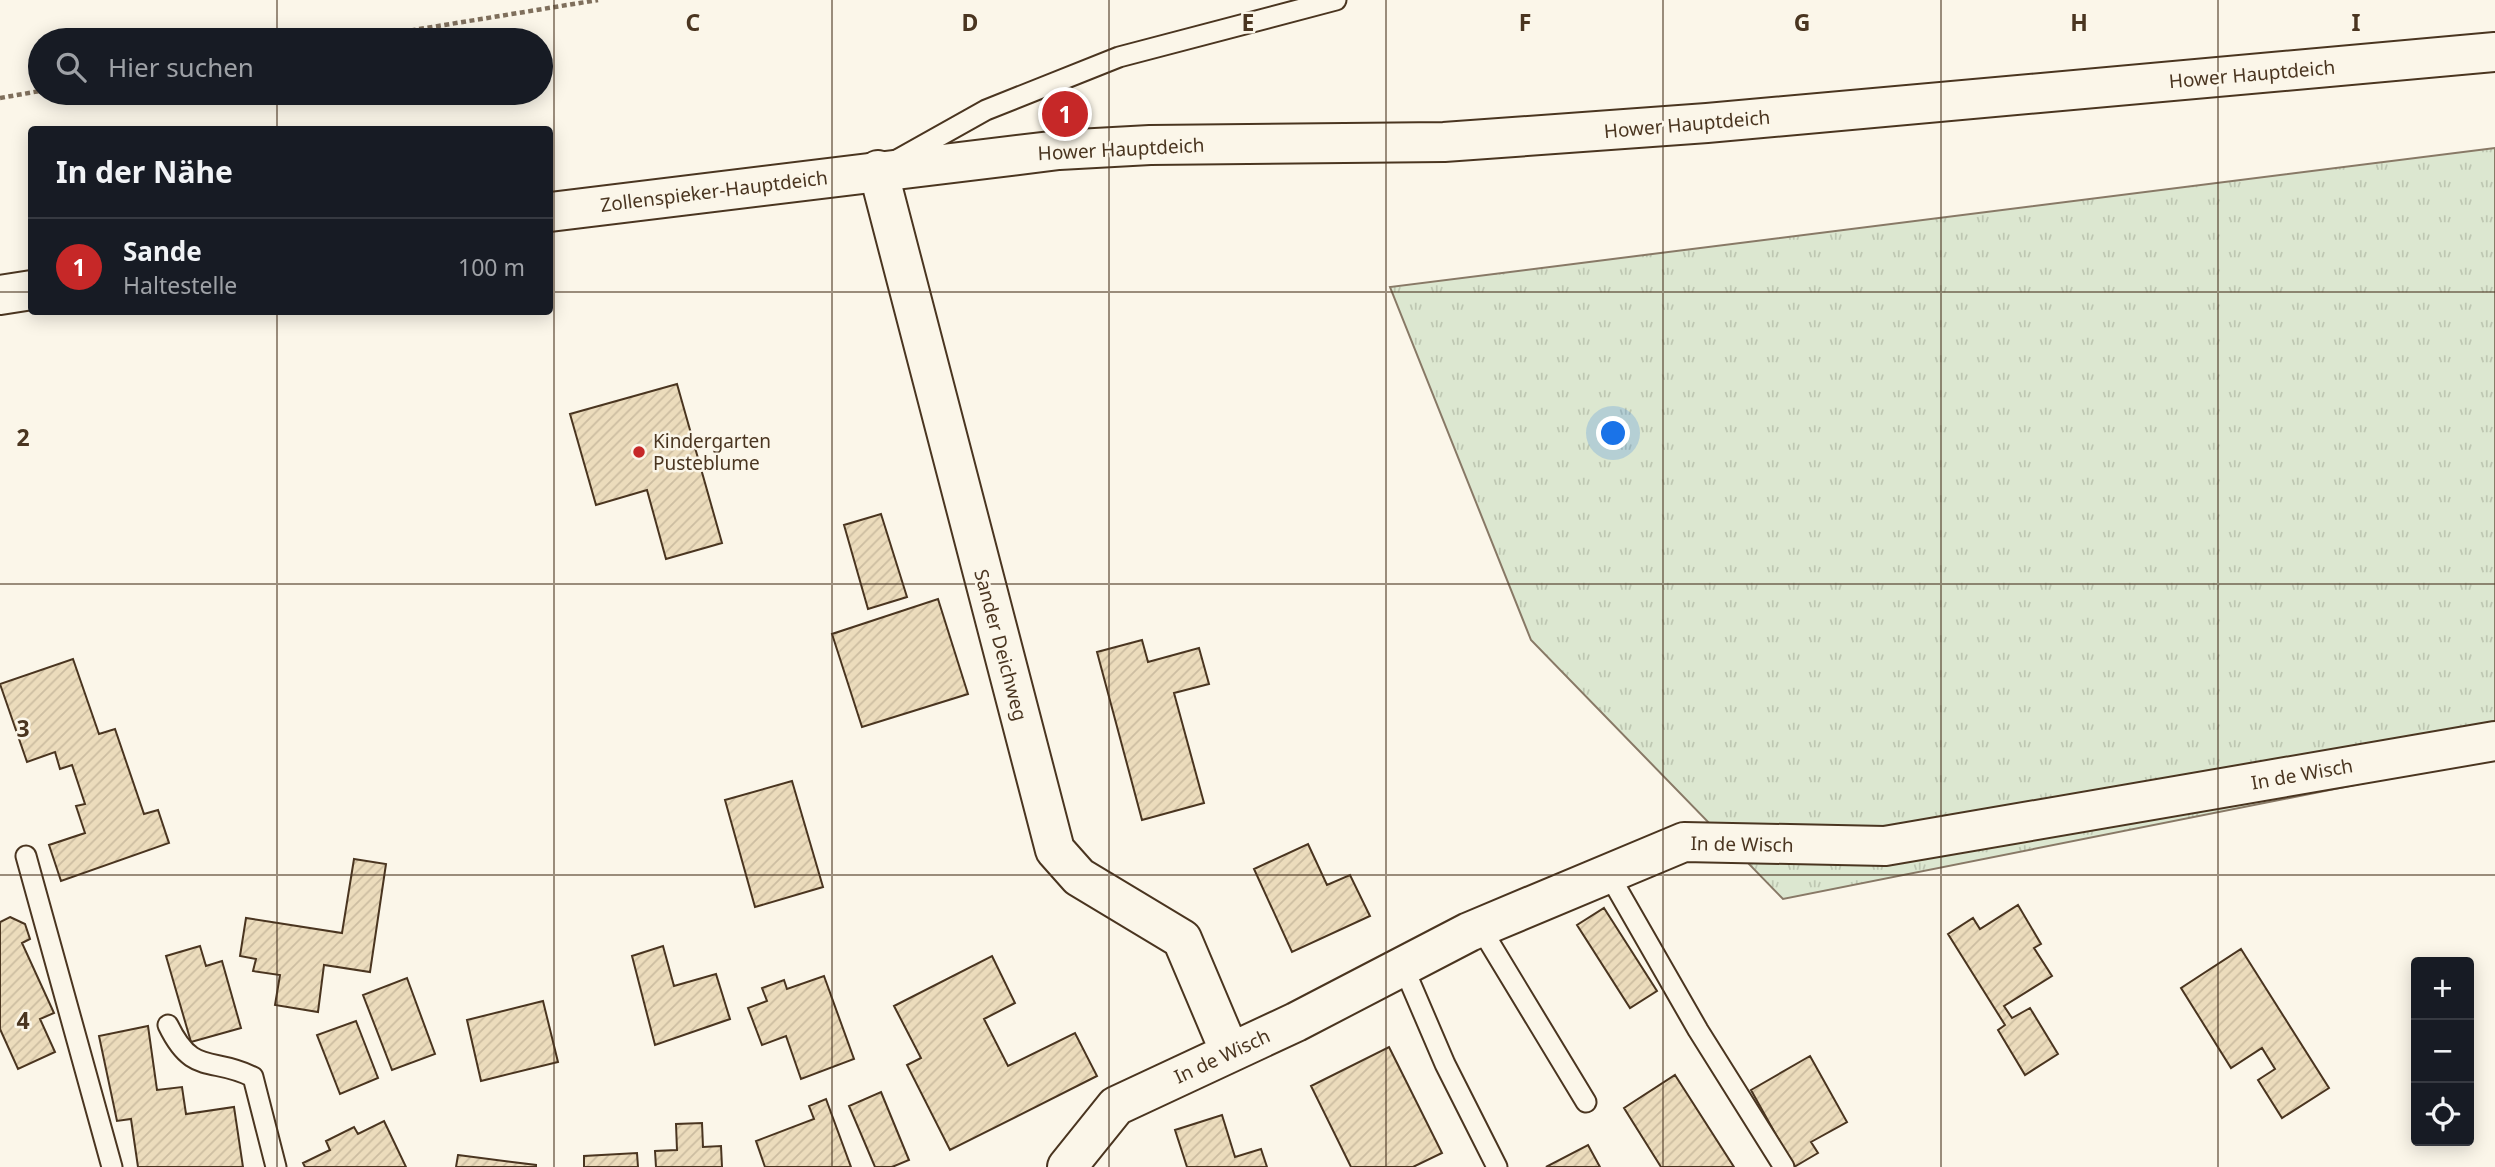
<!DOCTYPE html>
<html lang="de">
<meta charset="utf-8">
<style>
:root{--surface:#171b24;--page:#20242c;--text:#f1f3f6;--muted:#9ea1a6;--line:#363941;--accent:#c62828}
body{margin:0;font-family:"Noto Sans",sans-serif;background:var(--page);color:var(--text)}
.controls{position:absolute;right:21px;bottom:21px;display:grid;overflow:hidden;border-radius:7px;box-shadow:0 4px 18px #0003}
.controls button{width:63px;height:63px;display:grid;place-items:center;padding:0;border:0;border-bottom:2px solid var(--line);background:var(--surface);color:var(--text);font:35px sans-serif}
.you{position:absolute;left:1614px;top:434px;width:24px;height:24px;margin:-18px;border:5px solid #fff;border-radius:50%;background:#1a73e8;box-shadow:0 0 0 10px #1a73e833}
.badge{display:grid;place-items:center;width:46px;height:46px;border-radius:50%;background:var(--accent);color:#fff;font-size:23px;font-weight:700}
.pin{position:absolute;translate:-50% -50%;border:4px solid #fff;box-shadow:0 2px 7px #0006}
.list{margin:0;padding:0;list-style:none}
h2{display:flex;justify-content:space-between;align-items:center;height:91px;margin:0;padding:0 28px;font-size:30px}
h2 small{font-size:23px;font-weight:400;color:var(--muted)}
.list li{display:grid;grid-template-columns:46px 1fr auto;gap:21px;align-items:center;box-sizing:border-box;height:98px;padding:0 28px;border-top:2px solid var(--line)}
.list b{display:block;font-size:26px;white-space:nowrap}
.list p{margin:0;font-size:23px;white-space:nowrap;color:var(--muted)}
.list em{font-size:23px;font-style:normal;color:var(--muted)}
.icon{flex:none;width:38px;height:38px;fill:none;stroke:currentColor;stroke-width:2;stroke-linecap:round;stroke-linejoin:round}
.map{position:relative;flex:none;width:2495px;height:1167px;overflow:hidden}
.search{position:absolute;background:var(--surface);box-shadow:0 4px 18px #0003;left:28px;top:28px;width:525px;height:77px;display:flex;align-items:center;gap:18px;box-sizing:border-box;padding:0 24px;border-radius:38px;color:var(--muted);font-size:26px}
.panel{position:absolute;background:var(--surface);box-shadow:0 4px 18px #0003;left:28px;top:126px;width:525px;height:189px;border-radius:7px}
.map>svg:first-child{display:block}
.grass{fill:url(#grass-tufts);stroke:#887966;stroke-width:2}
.building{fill:url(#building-hatch);stroke:#4a3520;stroke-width:2}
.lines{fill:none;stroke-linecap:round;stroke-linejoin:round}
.service-casing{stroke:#4a3520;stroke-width:23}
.minor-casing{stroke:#4a3520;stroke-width:42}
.tertiary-casing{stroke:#4a3520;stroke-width:42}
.path{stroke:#7f6f5c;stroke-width:4.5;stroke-dasharray:5 3.5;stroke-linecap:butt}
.service{stroke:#fbf6e9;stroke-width:19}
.minor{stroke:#fbf6e9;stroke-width:38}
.tertiary{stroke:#fbf6e9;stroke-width:38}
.grid{fill:none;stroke:#4a3520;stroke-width:2;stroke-opacity:0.55}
.poi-dot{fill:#c62828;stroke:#fbf6e9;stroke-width:2.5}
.labels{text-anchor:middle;stroke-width:5;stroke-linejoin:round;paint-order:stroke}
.street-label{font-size:19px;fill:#4a3520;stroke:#fbf6e9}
.poi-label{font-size:19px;fill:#4a3520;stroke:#fbf6e9;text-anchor:start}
.grid-label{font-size:23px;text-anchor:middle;font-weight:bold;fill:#4a3520;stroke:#fbf6e9;stroke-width:5;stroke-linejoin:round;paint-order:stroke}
</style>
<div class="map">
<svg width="2495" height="1167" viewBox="0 0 2495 1167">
<defs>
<pattern id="grass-tufts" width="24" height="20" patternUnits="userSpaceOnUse" patternTransform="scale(1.75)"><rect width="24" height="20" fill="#dce7d0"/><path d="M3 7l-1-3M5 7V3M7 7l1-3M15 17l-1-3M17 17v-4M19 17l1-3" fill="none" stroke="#bec7b2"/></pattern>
<pattern id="building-hatch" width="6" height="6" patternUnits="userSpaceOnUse" patternTransform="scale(1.75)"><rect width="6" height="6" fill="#ecdcbc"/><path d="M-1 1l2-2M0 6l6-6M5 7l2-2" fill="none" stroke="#ccbda1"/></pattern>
</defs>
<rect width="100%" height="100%" fill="#fbf6e9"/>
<path class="grass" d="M2495 148V757L1783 899 1531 640 1390 287Z"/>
<path class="building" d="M677 384 722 543 666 559 647 490 596 505 570 414Z
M881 514 907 597 868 609 844 525Z
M938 599 968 694 862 727 832 634Z
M1142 640 1148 662 1199 648 1209 684 1174 693 1204 803 1142 820 1097 652Z
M73 659 99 734 115 729 144 814 158 810 169 843 61 881 49 845 85 833 76 806 85 804 72 765 60 769 55 752 27 762 0 684Z
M792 781 823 887 755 907 725 800Z
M1308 844 1327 885 1350 875 1370 916 1292 952 1254 869Z
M354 859 386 864 370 972 324 965 318 1012 275 1005 280 975 253 971 256 959 240 956 246 918 342 933Z
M2018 905 2041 944 2034 948 2052 976 2004 1006 2012 1018 2030 1008 2058 1054 2025 1075 1998 1030 2005 1025 1948 934 1973 918 1980 929Z
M1604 908 1657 991 1630 1008 1577 925Z
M10 917 25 924 30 939 22 943 54 1013 40 1019 55 1052 18 1069 0 1029V922Z
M200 946 206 966 222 961 241 1028 191 1042 166 956Z
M663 946 674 986 716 974 730 1019 655 1045 632 956Z
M2241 949 2329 1088 2282 1118 2258 1080 2275 1069 2262 1048 2231 1068 2181 988Z
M992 956 1015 1003 984 1019 1008 1066 1075 1033 1097 1076 950 1150 907 1065 921 1058 894 1006Z
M824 976 854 1059 801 1079 786 1036 762 1045 748 1008 767 1001 762 988 784 980 787 989Z
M407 978 435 1054 392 1070 363 995Z
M543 1001 558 1062 481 1081 467 1020Z
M356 1021 378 1078 340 1094 317 1035Z
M148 1026 157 1090 182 1087 186 1114 234 1107 243 1167H138L131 1119 117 1121 99 1036Z
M1389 1047 1442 1153 1413 1167H1351L1311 1086Z
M1810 1056 1847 1122 1811 1142 1818 1153 1794 1167 1751 1090Z
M1675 1075 1734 1167H1661L1624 1108Z
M881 1092 909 1160 892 1167H875L849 1106Z
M826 1099 851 1167H765L756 1141 814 1119 809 1106Z
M1222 1115 1235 1157 1261 1149 1267 1167H1187L1175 1130Z
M384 1121 406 1167H305L303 1163 330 1150 326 1141 354 1127 358 1134Z
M702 1123 703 1147 721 1146 722 1167H656L655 1151 677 1150 676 1124Z
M1588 1145 1600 1167H1546Z
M637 1153 638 1167H584V1156Z
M458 1155 536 1165V1167H456Z"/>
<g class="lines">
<defs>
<path id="service" d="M895 161 986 110 1119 57 1336 0
M26 856 112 1167
M1608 873 1698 1030 1784 1167
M1480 927 1586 1102
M1403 966 1445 1064 1497 1167
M168 1025C193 1077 212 1056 253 1077L276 1167"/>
<path id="minor" d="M878 170 1055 850 1079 877 1182 939 1229 1050
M1067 1167 1116 1106 1296 1022 1469 932 1684 842 1885 846 2495 741"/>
<path id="tertiary" d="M550 212 1059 150 1150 145 1444 142 1707 123 2495 52
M0 295 32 290"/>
</defs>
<use href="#service" class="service-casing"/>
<use href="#minor" class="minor-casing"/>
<use href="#tertiary" class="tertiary-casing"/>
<path class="path" d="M352 40 598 0
M0 98 40 91"/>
<use href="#service" class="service"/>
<use href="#minor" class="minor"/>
<use href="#tertiary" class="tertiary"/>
</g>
<path class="grid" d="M277 0V40M554 0V1167M832 0V1167M1109 0V1167M1386 0V1167M1663 0V1167M1941 0V1167M2218 0V1167M277 93V130M0 292H32M550 292H2495M277 312V1167M0 584H2495M0 875H2495"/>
<circle class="poi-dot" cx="639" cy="452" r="7"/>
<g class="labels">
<g class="street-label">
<text transform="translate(2252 74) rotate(-5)" y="7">Hower Hauptdeich</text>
<text transform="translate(1687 124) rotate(-5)" y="7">Hower Hauptdeich</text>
<text transform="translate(1121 149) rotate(-3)" y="7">Hower Hauptdeich</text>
<text transform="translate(714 191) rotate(-7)" y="7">Zollenspieker-Hauptdeich</text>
<text transform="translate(1001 645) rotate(75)" y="7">Sander Deichweg</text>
<text transform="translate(2302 774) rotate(-10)" y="7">In de Wisch</text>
<text transform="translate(1742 844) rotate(1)" y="7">In de Wisch</text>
<text transform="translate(1222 1056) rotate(-25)" y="7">In de Wisch</text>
</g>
<g class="poi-label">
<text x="653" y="448">Kindergarten<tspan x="653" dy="22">Pusteblume</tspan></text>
</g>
</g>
<g class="grid-label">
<text x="693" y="31">C</text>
<text x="970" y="31">D</text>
<text x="1248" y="31">E</text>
<text x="1525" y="31">F</text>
<text x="1802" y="31">G</text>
<text x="2079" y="31">H</text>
<text x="2356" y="31">I</text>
<text x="23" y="446">2</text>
<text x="23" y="737">3</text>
<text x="23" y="1029">4</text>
</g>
</svg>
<div class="controls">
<button>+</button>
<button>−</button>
<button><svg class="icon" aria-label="locate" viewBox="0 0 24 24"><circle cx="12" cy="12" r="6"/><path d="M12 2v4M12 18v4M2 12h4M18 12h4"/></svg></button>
</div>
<div class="you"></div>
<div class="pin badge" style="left:1065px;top:114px">1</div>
<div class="search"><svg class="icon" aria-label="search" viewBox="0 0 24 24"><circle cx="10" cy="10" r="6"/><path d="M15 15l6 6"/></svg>Hier suchen</div>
<section class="panel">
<h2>In der Nähe<small></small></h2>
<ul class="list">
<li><span class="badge">1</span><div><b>Sande</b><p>Haltestelle</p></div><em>100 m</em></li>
</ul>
</section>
</div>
